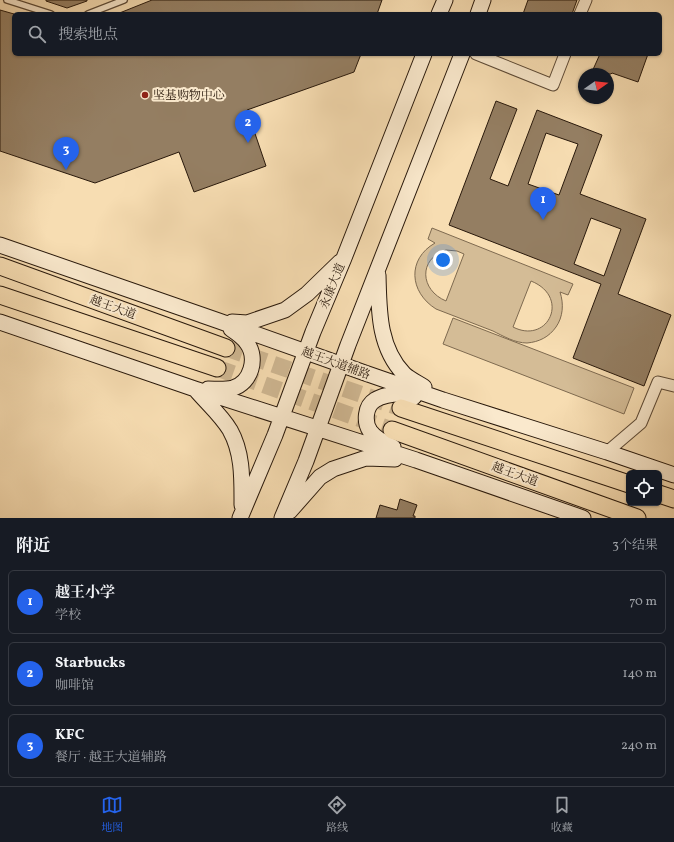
<!DOCTYPE html>
<html lang="zh">
<meta charset="utf-8">
<style>
:root{--surface:#171b24;--page:#20242c;--text:#f1f3f6;--muted:#9ea1a6;--line:#363941;--accent:#2563eb}
body{margin:0;font-family:Vollkorn,"Noto Serif SC",serif;background:var(--page);color:var(--text)}
.controls{position:absolute;right:12px;bottom:12px;display:grid;overflow:hidden;border-radius:6px;box-shadow:0 1px 3px #0004}
.controls button{width:36px;height:36px;display:grid;place-items:center;padding:0;border:0;border-bottom:1px solid var(--line);background:var(--surface);color:var(--text);font:20px sans-serif}
.compass{position:absolute;left:578px;top:68px;width:36px;height:36px;border-radius:50%;background:var(--surface);box-shadow:0 1px 3px #0004;rotate:76deg}
.you{position:absolute;left:443px;top:260px;width:14px;height:14px;margin:-10px;border:3px solid #fff;border-radius:50%;background:#1a73e8;box-shadow:0 0 0 6px #1a73e833}
.badge{display:grid;place-items:center;width:26px;height:26px;border-radius:50%;background:var(--accent);color:#fff;font-size:13px;font-weight:700}
.pin{position:absolute;translate:-50% -33px;filter:drop-shadow(0 1px 2px #0008)}
.pin::after{content:'';position:absolute;top:21px;width:14px;height:12px;background:inherit;clip-path:polygon(0 0,100% 0,50% 100%)}
.list{margin:0;padding:0;list-style:none}
h2{display:flex;justify-content:space-between;align-items:center;height:52px;margin:0;padding:0 16px;font-size:17px}
h2 small{font-size:13px;font-weight:400;color:var(--muted)}
.list li{display:grid;grid-template-columns:26px 1fr auto;gap:12px;align-items:center;box-sizing:border-box;height:64px;margin:0 8px 8px;padding:0 8px;border:1px solid var(--line);border-radius:6px}
.list b{display:block;font-size:15px;white-space:nowrap}
.list p{margin:0;font-size:13px;white-space:nowrap;color:var(--muted)}
.list em{font-size:13px;font-style:normal;color:var(--muted)}
.icon{flex:none;width:22px;height:22px;fill:none;stroke:currentColor;stroke-width:2;stroke-linecap:round;stroke-linejoin:round}
.map{position:relative;flex:none;width:674px;height:518px;overflow:hidden}
.search{position:absolute;background:var(--surface);box-shadow:0 1px 3px #0004;left:12px;right:12px;top:12px;height:44px;display:flex;align-items:center;gap:10px;box-sizing:border-box;padding:0 14px;border-radius:6px;color:var(--muted);font-size:15px}
.sheet{height:268px;background:var(--surface)}
nav{display:flex;justify-content:space-around;align-items:center;box-sizing:border-box;height:56px;border-top:1px solid var(--line);background:var(--surface);font-size:11px;color:var(--muted)}
nav a{display:grid;justify-items:center;gap:2px}
nav .on{color:var(--accent)}
.map>svg:first-child{display:block}
.green{fill:#d4bc96;stroke:#7e6a50;fill-rule:evenodd}
.building{fill:#947e62;stroke:#28180b;fill-rule:evenodd}
.lines{fill:none;stroke-linecap:round;stroke-linejoin:round}
.primary-tunnel{stroke:#ceb691;stroke-width:17;stroke-dasharray:17 8;stroke-linecap:butt}
.lane-casing{stroke:#5c4935;stroke-width:8}
.street-casing{stroke:#5c4935;stroke-width:13}
.secondary-casing{stroke:#28180b;stroke-width:17}
.primary-casing{stroke:#28180b;stroke-width:19}
.lane{stroke:#fae9cd;stroke-width:5.5}
.street{stroke:#fae9cd;stroke-width:11}
.secondary{stroke:#fae9cd;stroke-width:15}
.primary{stroke:#f7ddb2;stroke-width:17}
.poi-dot{fill:#8f2418;stroke:#fae9cd;stroke-width:1.5}
.labels{text-anchor:middle;stroke-width:4;stroke-linejoin:round;paint-order:stroke}
.poi-label{font-size:12px;fill:#28180b;stroke:#fae9cd;text-anchor:start}
.street-label{font-size:12px;fill:#28180b;stroke:#fae9cd}
</style>
<div class="map">
<svg width="674" height="518" viewBox="0 0 674 518">
<rect width="100%" height="100%" fill="#f7ddb2"/>
<filter id="stains"><feTurbulence type="fractalNoise" baseFrequency=".005" numOctaves="4"/><feColorMatrix values="0 0 0 0 .2 0 0 0 0 .09 0 0 0 0 .02 0 0 0 .5 -.17"/></filter>
<radialGradient id="worn" r=".72"><stop offset=".6" stop-color="#630" stop-opacity="0"/><stop offset="1" stop-color="#630" stop-opacity=".3"/></radialGradient>
<path class="green" d="M432 228 573 284 568 295 560 292C564 304 563 317 556 327 549 337 539 342 527 343 515 343 503 336 493 331 474 324 455 316 436 309 409 292 407 259 435 243L428 239ZM446 250 457 251 464 254 446 301C420 290 418 259 446 250ZM531 281C571 297 548 345 513 327Z
M453 318 634 388 624 414 443 344Z"/>
<path class="building" d="M46 0H87V1L67 8 46 1Z
M152 0H382L377 14H117Z
M528 0H577L572 14H523Z
M0 10 14 14V54H361L354 72 247 110 266 166 194 192 179 152 95 183 0 151Z
M600 54H648L638 82 612 73 611 74H591Z
M496 101 517 109 490 179 508 186 537 110 602 135 580 194 646 219 618 294 671 315 644 386 573 358 601 284 449 225ZM546 133 578 144 559 195 528 184ZM591 218 621 229 604 276 574 264Z
M400 499 417 505 413 516H415V518H376L380 505 397 510Z"/>
<g class="lines">
<path class="primary-tunnel" d="M226 348 401 408
M217 368 392 430"/>
<defs>
<path id="lane" d="M7 0 51 14
M88 14 124 0"/>
<path id="street" d="M580 14 586 0
M476 54 553 85 565 54
M607 452 641 423 658 382 674 386"/>
<path id="secondary" d="M439 14 445 0
M478 14 483 0
M0 245 219 321 365 373 443 400 607 452 674 475
M378 275C379 309 378 347 404 374 409 379 418 383 424 387
M0 322 195 389 416 460 583 518
M232 322 247 323 285 310 307 294 340 262
M208 389C216 389 225 390 233 388 251 383 258 358 247 343 243 337 237 333 231 329
M196 390C207 403 221 415 230 430 243 453 242 480 242 505
M393 447C384 443 376 439 370 431 364 422 365 406 375 400 381 396 392 394 399 394 404 394 410 396 414 397
M290 511 320 477 333 469 366 458 395 459
M240 518 275 435 313 332 344 258 424 54
M282 518 306 461 348 345 462 54"/>
<path id="primary" d="M0 266 226 348
M0 295 217 368
M401 408 629 484
M392 430 637 518
M659 494 674 499"/>
</defs>
<use href="#lane" class="lane-casing"/>
<use href="#street" class="street-casing"/>
<use href="#secondary" class="secondary-casing"/>
<use href="#primary" class="primary-casing"/>
<use href="#lane" class="lane"/>
<use href="#street" class="street"/>
<use href="#secondary" class="secondary"/>
<use href="#primary" class="primary"/>
</g>
<circle class="poi-dot" cx="145" cy="95" r="4"/>
<g class="labels">
<g class="poi-label">
<text x="153" y="99">坚基购物中心</text>
</g>
<g class="street-label">
<text transform="translate(332 286) rotate(-68)" y="4">永康大道</text>
<text transform="translate(113 307) rotate(20)" y="4">越王大道</text>
<text transform="translate(336 363) rotate(20)" y="4">越王大道辅路</text>
<text transform="translate(515 474) rotate(20)" y="4">越王大道</text>
</g>
</g>
<rect width="100%" height="100%" filter="url(#stains)"/>
<rect width="100%" height="100%" fill="url(#worn)"/>
</svg>
<div class="controls">
<button><svg class="icon" aria-label="locate" viewBox="0 0 24 24"><circle cx="12" cy="12" r="6"/><path d="M12 2v4M12 18v4M2 12h4M18 12h4"/></svg></button>
</div>
<svg class="compass" viewBox="-18 -18 36 36"><path d="M0-13l5 13h-10z" fill="#e53935"/><path d="M0 13l5-13h-10z" fill="#9ea1a6"/></svg>
<div class="you"></div>
<div class="pin badge" style="left:543px;top:220px">1</div>
<div class="pin badge" style="left:248px;top:143px">2</div>
<div class="pin badge" style="left:66px;top:170px">3</div>
<div class="search"><svg class="icon" aria-label="search" viewBox="0 0 24 24"><circle cx="10" cy="10" r="6"/><path d="M15 15l6 6"/></svg>搜索地点</div>
</div>
<section class="sheet">
<h2>附近<small>3个结果</small></h2>
<ul class="list">
<li><span class="badge">1</span><div><b>越王小学</b><p>学校</p></div><em>70 m</em></li>
<li><span class="badge">2</span><div><b>Starbucks</b><p>咖啡馆</p></div><em>140 m</em></li>
<li><span class="badge">3</span><div><b>KFC</b><p>餐厅 · 越王大道辅路</p></div><em>240 m</em></li>
</ul>
</section>
<nav>
<a class="on"><svg class="icon" aria-label="map" viewBox="0 0 24 24"><path d="M3 6l6-2 6 2 6-2v14l-6 2-6-2-6 2zM9 4v14M15 6v14"/></svg>地图</a>
<a><svg class="icon" aria-label="directions" viewBox="0 0 24 24"><path d="M12 3l9 9-9 9-9-9zM9 14v-3h6M13 9l2 2-2 2"/></svg>路线</a>
<a><svg class="icon" aria-label="saved" viewBox="0 0 24 24"><path d="M7 4h10v16l-5-4-5 4z"/></svg>收藏</a>
</nav>
